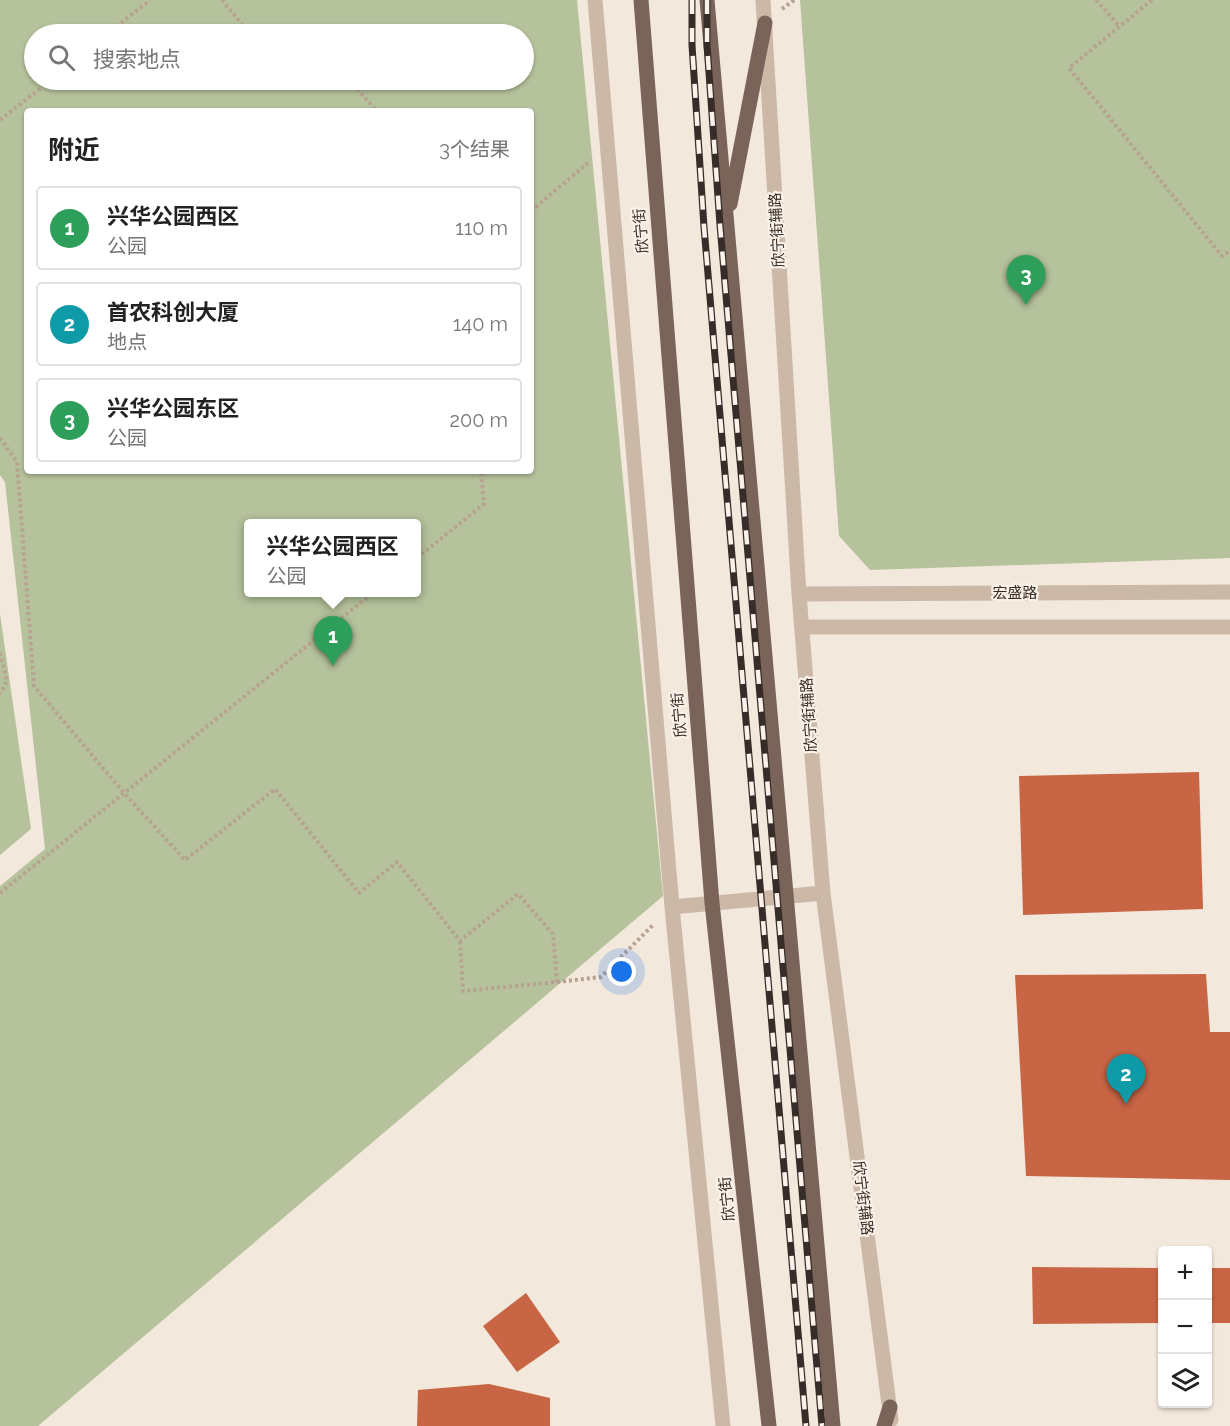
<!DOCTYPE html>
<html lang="zh">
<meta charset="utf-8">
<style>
:root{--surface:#fff;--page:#f6f6f6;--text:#222;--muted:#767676;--line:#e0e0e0;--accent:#1d565a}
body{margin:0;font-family:Raleway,"Noto Sans SC",sans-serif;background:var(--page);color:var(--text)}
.controls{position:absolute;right:18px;bottom:18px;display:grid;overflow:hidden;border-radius:6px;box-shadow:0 2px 4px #0004}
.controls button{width:54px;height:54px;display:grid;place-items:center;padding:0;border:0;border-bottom:2px solid var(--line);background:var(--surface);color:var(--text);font:30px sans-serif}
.you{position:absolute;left:622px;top:972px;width:21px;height:21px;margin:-15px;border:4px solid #fff;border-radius:50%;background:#1a73e8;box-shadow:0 0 0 9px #1a73e833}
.badge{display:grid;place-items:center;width:39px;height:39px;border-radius:50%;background:var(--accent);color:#fff;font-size:20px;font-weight:700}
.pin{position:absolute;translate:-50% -50px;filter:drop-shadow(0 2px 3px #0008)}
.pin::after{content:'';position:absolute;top:32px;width:21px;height:18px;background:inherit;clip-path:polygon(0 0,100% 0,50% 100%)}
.popup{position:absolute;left:244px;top:519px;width:177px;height:78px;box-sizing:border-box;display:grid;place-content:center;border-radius:6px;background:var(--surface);filter:drop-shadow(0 2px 4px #0005);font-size:20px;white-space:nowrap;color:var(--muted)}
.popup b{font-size:22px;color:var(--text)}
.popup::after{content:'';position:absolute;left:50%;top:100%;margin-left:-12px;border:12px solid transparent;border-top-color:var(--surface)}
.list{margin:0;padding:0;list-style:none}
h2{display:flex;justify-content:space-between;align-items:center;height:78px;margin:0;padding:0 24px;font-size:26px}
h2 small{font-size:20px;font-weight:400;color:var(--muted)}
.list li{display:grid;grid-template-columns:39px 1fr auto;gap:18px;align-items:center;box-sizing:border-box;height:84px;margin:0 12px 12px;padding:0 12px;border:2px solid var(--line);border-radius:6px}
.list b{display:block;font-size:22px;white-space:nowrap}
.list p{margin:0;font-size:20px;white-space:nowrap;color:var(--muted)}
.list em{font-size:20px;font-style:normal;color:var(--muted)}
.icon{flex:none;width:33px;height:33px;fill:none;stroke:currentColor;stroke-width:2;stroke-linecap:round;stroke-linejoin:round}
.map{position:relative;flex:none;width:1230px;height:1426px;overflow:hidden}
.search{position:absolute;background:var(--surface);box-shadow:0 2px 4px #0004;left:24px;top:24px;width:510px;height:66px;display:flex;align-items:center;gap:15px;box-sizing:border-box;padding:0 21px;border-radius:33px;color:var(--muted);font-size:22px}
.panel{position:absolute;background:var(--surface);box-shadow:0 2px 4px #0004;left:24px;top:108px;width:510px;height:366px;border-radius:6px}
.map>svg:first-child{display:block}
.green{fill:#b5c29b;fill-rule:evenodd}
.building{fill:#c86544}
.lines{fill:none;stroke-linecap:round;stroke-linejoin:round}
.path{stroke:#b7a292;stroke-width:4;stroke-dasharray:3 3;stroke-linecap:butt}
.tertiary{stroke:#cbb8a7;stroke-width:15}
.primary{stroke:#7a6459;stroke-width:15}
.rail-casing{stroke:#372d28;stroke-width:7}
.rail{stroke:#faf2e8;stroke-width:4.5;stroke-dasharray:14;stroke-linecap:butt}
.labels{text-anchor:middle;stroke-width:4.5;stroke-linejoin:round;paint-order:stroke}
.street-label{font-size:15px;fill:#372d28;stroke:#faf2e8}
</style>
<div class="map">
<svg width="1230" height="1426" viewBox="0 0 1230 1426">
<rect width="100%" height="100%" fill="#f3e8dc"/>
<path class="green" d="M0 0H577L663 896 38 1426H0V886L45 849 5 482 0 475ZM34 34H524V80H34ZM27 111H531V471H27ZM249 524H417V592H249Z
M800 0H1230V558L870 570 839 536Z
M0 614 31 829 0 855Z"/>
<path class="building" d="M1199 772 1203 909 1023 915 1019 776Z
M1206 974 1210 1032H1230V1180L1026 1176 1015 975Z
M1032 1267 1162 1268V1323L1033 1324Z
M1208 1268H1230V1323H1208Z
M526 1293 560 1342 517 1372 483 1326Z
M489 1384 550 1398V1426H417L418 1390Z"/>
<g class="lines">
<path class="path" d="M222 0 250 34
M1096 0 1120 27
M1152 0 1069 68 1222 256 1230 251
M782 9 794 0
M107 34 150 0
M288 80H292
M349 80 377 111
M0 120 51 80
M531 211 588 163
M0 438 17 462 34 686 124 793 185 860 275 789 359 893 397 862 460 941 518 894 553 934 557 982 463 991 460 941
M417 558 484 504 481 471
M0 653 7 681 0 694
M0 893 374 592
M557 982 601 977 654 924"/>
<path class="tertiary" d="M595 0 672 907 723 1426
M763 0 799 594 823 893 891 1420
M799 594 1230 592
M802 627H1230
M672 907 823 893"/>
<path class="primary" d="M641 0 712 903 769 1426
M707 0 833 1426
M730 204 765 23
M884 1426 890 1407"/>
<defs>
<path id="rail" d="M692 0V45L704 227 806 1426
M707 0V45L720 225 822 1426"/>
</defs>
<use href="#rail" class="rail-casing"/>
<use href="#rail" class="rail"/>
</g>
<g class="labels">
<g class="street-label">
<text transform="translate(777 230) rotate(-93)" y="5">欣宁街辅路</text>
<text transform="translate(641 231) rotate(-95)" y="5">欣宁街</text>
<text x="1015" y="598">宏盛路</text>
<text transform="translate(679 715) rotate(-95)" y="5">欣宁街</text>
<text transform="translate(809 715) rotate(-94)" y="5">欣宁街辅路</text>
<text transform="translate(863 1198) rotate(83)" y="5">欣宁街辅路</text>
<text transform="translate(727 1199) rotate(-96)" y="5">欣宁街</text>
</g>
</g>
</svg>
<div class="controls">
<button>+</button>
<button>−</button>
<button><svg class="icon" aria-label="layers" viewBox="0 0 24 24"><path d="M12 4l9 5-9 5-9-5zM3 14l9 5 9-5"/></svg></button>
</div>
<div class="you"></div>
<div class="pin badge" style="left:333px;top:666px;background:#2e9e5b">1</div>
<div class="popup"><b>兴华公园西区</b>公园</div>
<div class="pin badge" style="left:1126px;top:1104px;background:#0f9aa8">2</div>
<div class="pin badge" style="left:1026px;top:305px;background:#2e9e5b">3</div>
<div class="search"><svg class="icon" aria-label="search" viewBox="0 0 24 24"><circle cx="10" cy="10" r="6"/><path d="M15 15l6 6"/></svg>搜索地点</div>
<section class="panel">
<h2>附近<small>3个结果</small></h2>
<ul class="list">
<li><span class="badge" style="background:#2e9e5b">1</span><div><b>兴华公园西区</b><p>公园</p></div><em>110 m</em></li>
<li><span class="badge" style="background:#0f9aa8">2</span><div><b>首农科创大厦</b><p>地点</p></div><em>140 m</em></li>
<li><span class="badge" style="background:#2e9e5b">3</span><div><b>兴华公园东区</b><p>公园</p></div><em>200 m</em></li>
</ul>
</section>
</div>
